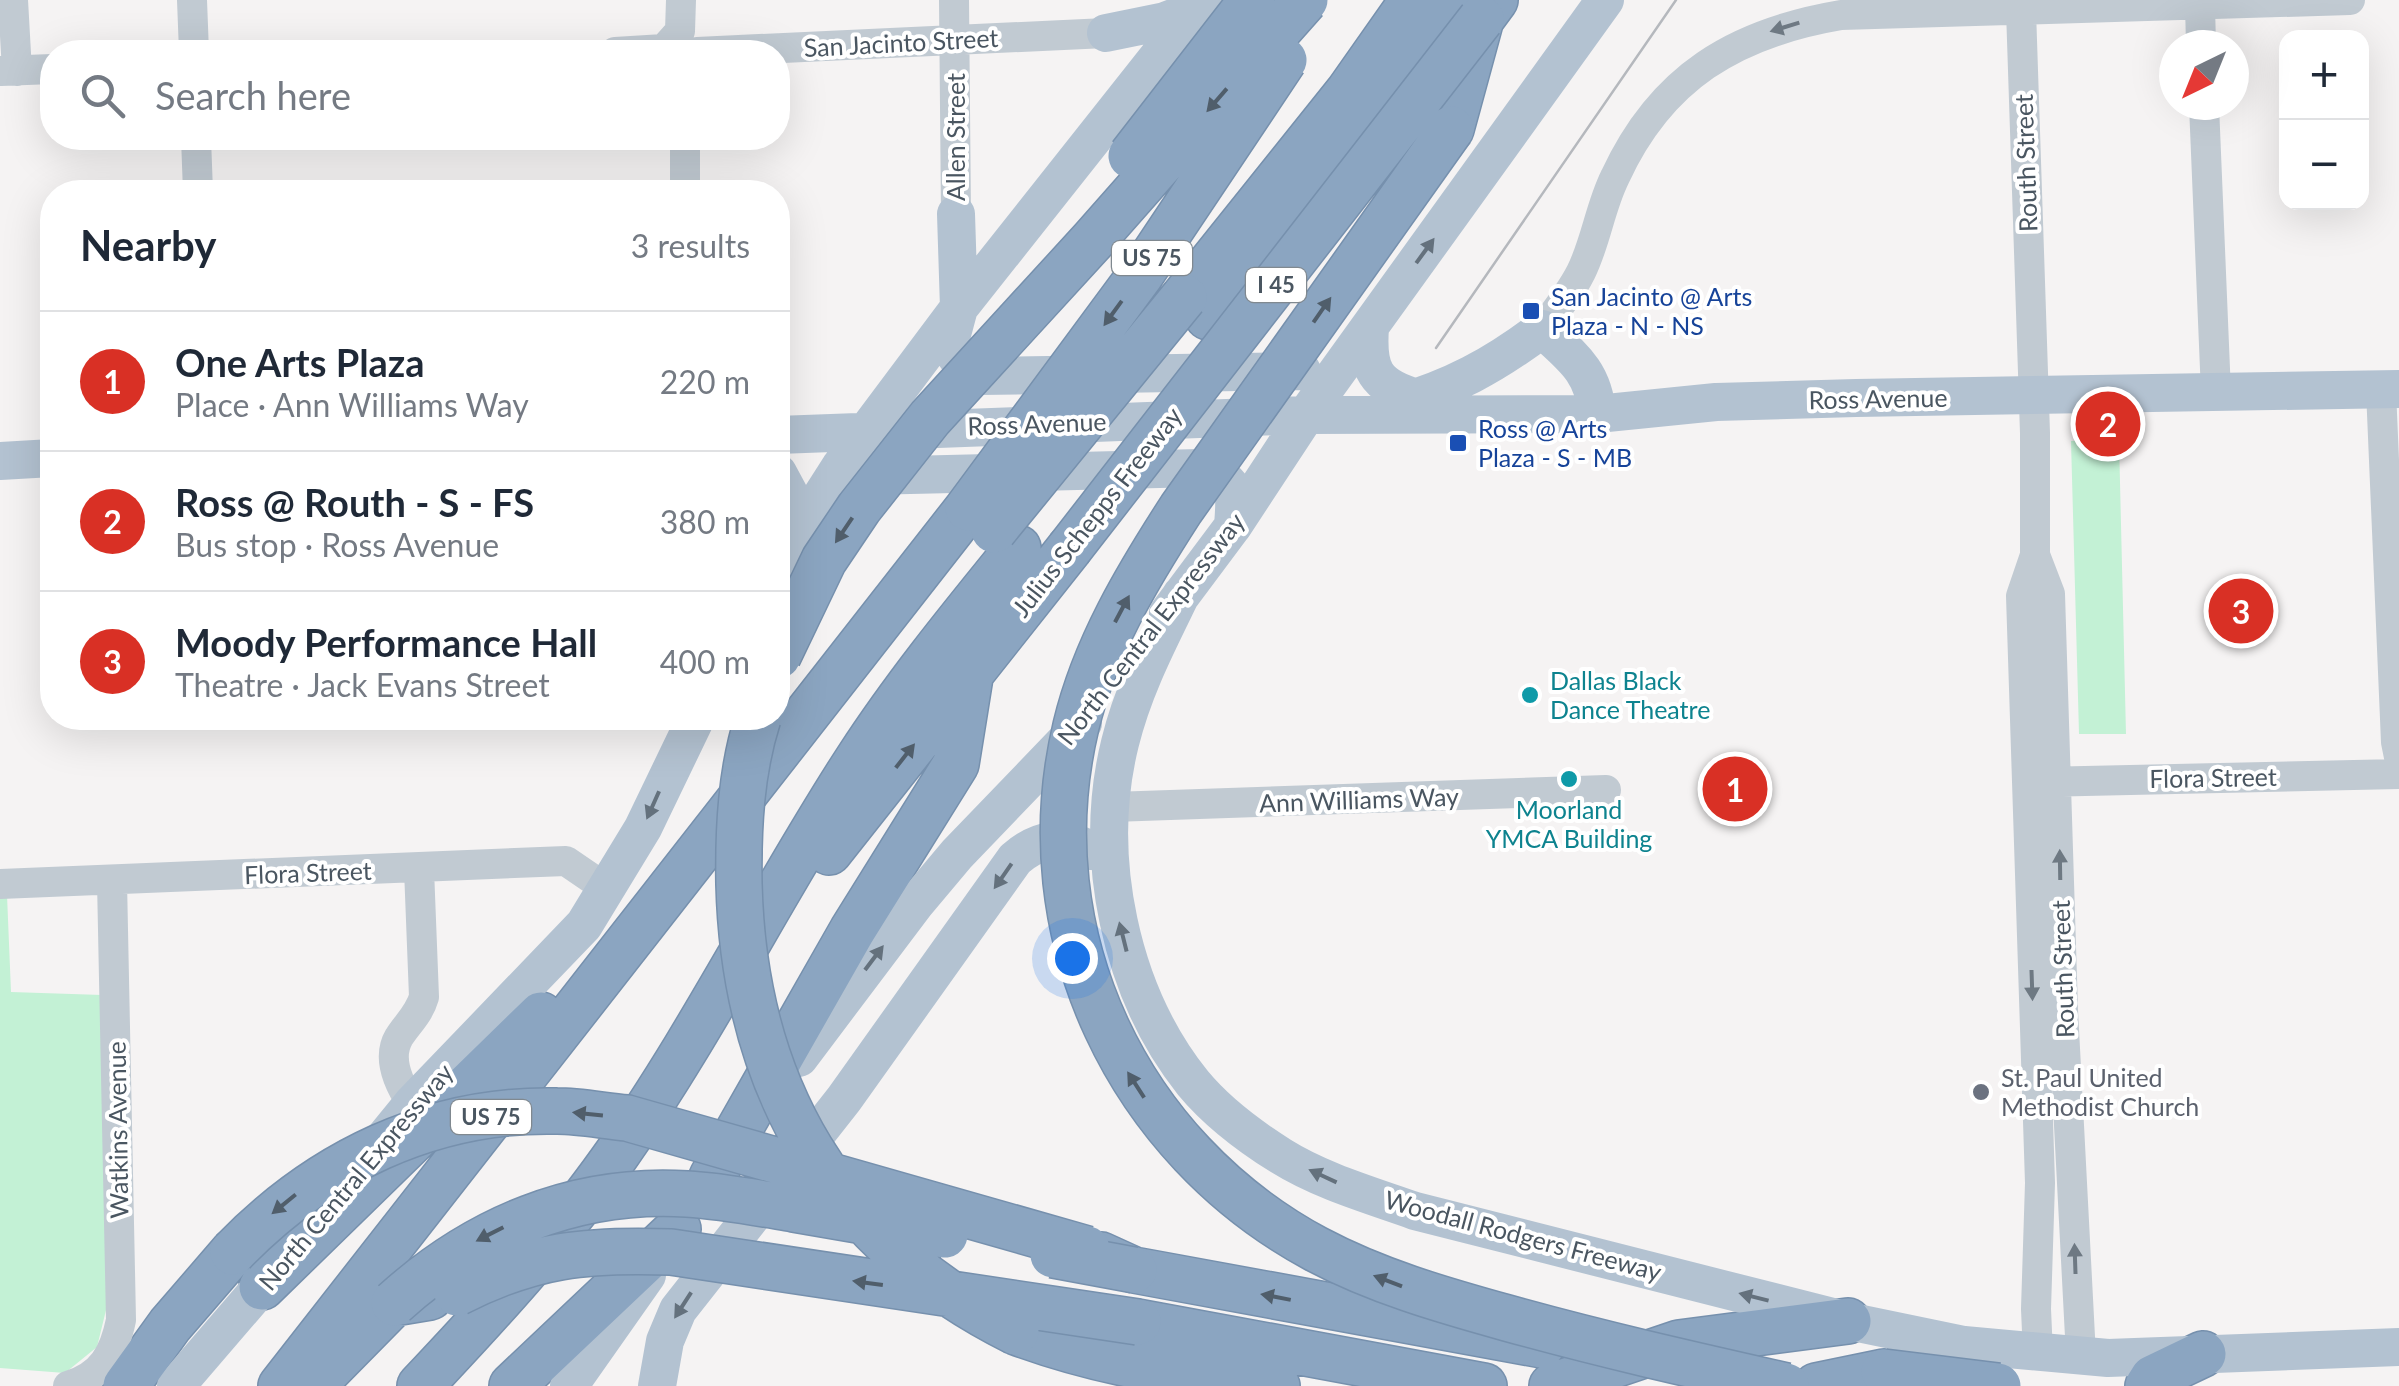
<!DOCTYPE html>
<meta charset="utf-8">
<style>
:root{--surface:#fff;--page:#f2f2f3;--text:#1f2937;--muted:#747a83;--line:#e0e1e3;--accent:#d93025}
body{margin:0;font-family:Lato,sans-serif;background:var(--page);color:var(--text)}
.controls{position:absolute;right:30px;top:30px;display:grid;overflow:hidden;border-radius:20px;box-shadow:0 10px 40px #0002}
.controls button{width:90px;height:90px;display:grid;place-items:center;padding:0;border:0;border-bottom:2px solid var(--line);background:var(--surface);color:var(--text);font:50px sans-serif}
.compass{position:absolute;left:2159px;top:30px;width:90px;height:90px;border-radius:50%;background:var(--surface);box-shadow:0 10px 40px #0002;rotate:223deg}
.you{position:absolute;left:1072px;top:958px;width:35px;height:35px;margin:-25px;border:8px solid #fff;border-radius:50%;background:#1a73e8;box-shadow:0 0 0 15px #1a73e833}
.badge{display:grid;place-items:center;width:65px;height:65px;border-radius:50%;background:var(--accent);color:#fff;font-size:32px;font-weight:700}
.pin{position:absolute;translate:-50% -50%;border:5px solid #fff;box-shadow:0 2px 10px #0006}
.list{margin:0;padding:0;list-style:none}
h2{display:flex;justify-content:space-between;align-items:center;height:130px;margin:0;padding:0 40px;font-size:42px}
h2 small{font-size:32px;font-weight:400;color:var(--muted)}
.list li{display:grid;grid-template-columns:65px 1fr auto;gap:30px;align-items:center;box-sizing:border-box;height:140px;padding:0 40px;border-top:2px solid var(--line)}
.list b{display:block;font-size:38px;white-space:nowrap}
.list p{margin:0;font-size:32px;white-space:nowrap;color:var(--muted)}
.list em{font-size:32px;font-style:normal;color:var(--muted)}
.icon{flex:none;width:55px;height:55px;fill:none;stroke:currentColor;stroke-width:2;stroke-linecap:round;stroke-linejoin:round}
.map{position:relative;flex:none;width:2399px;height:1386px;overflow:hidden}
.search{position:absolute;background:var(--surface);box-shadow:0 10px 40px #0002;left:40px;top:40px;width:750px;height:110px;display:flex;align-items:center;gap:25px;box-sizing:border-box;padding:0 35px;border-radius:40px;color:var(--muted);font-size:38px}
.panel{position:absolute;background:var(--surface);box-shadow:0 10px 40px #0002;left:40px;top:180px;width:750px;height:550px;border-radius:40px}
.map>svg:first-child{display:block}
.green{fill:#c3f1d5}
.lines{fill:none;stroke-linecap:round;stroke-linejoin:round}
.highway-casing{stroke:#7690ad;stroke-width:48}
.minor{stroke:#c1cad2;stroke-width:30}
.major{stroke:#b3c2d1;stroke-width:38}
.highway{stroke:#8ba5c1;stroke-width:45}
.tram{stroke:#b5b8bd;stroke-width:2.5}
.highway-bridge-casing{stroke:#7690ad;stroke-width:48;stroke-linecap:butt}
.highway-bridge{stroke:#8ba5c1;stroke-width:45}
.oneway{fill:#6e7983}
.oneway2{fill:#505e6b}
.oneway3{fill:#64717d}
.transit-dot{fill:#1a4fb4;stroke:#fff;stroke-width:4}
.culture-dot{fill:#0f9aa8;stroke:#fff;stroke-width:4}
.worship-dot{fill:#6b7280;stroke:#fff;stroke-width:4}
.labels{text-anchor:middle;stroke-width:8;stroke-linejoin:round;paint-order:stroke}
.shield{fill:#fff;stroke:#808990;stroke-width:2.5}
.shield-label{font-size:22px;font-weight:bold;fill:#4a5661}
.street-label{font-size:25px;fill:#4a5661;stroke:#fff}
.transit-label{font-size:25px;fill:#164399;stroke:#fff;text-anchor:start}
.culture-label{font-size:25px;fill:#0d838f;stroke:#fff;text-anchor:start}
.worship-label{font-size:25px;fill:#5b616d;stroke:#fff;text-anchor:start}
</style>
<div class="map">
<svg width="2399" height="1386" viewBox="0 0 2399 1386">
<rect width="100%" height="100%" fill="#f5f3f3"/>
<path class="green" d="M2119 440 2126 734H2079L2071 441Z
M7 895 11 992 102 995 107 1306 97 1347 65 1373 0 1368V896Z"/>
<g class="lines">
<defs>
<path id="highway" d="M1451 129 1481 19 1495 0
M1184 297 1349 91 1413 0
M1208 317 1339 156 1455 0
M829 852 1069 549
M712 1177 852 931 956 764 970 677
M1101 1255 1134 1270 1542 1345
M262 1287 541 1015
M1138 1322 1484 1386
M1016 1332C1105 1365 1184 1375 1277 1386
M321 1377 394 1303 430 1297
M126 1386 170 1325 233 1252
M281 1386 968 508
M420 1386C488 1314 555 1241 612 1161 703 1033 772 891 858 759 906 685 962 617 1018 548
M512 1386 678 1229
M1552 1386 1679 1343 1848 1321
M1816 1386 1884 1372
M2148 1386 2153 1378 2203 1354"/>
</defs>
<use href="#highway" class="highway-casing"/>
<path class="minor" d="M13 0 17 71
M192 0 194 52
M954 0 956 214
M2024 0 2021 10 2035 433V555L2021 596 2040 1183 2036 1309 2038 1354
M2200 5 2201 45
M615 52 664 49 680 31 681 0
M697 52 1106 33
M1 71 52 69
M2204 105 2216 393
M196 138 198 192
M685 138V192
M1542 329C1556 311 1571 292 1581 272 1596 242 1600 207 1615 177 1661 77 1735 33 1841 15L2350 0
M2381 390 2396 742 2399 757
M2035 555 2050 594 2063 1010 2081 1356
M2040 782 2399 774
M1112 807 1606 790
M0 884 566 861 607 889
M412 1104C400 1086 386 1059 399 1037 408 1023 419 1014 424 997L419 869
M68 1386C102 1376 114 1354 121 1320L112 881"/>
<path class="major" d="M1106 33 1165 21 1196 9
M956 214 959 308 951 338 955 355 965 369 980 376 1302 371
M1370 327C1367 370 1374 385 1417 398
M1393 405C1452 388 1493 366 1542 329 1571 356 1594 371 1597 414
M778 435 1306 415 1597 414 1716 402 1856 398 2399 389
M0 461 52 458
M778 473 792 499 790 541
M867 476 1200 468C1237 482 1236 488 1233 526
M778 564 840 467 959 308 1203 0
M1181 595C1157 644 1133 690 1120 743 1092 856 1120 992 1193 1083 1217 1112 1249 1136 1281 1156 1321 1181 1370 1195 1415 1211L1848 1321 1964 1345 2108 1358 2399 1347
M1168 613 1233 526 1306 415 1605 0
M799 1058 915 904 957 854 1083 723
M372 1153 412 1104 584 925 643 828 696 718
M176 1386 280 1265
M569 1386 647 1275
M657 1386 665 1341 678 1310 844 1099 1015 859C1038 839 1064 833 1091 851"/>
<use href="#highway" class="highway"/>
<path class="tram" d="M1436 348 1676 0"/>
<defs>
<path id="highway-bridge" d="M1451 129 1181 509C1137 577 1095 647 1076 726 1026 935 1128 1148 1316 1249 1376 1281 1442 1300 1507 1318 1600 1344 1693 1365 1786 1386
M1131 156 1252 0
M968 508 1141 274 1284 60
M994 530 1184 297
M1069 549 1481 19
M778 656 824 560 859 508 930 418 1093 240 1305 0
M758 718C741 771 738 828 739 884 744 1085 833 1241 1016 1332
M233 1252C319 1163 431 1108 557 1111 580 1111 604 1116 627 1118L1087 1249
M1053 1255 1134 1270
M457 1293C533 1254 587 1249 671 1252L1138 1322
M394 1303C476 1229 575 1187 687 1194 723 1196 759 1203 794 1209 844 1218 895 1226 945 1235
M1884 1372 1998 1386"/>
</defs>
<use href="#highway-bridge" class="highway-bridge-casing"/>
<use href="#highway-bridge" class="highway-bridge"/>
</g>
<defs><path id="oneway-solid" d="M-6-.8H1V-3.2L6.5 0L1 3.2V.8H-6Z" transform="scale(2.5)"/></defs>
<g class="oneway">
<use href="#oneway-solid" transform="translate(1785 27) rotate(163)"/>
<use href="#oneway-solid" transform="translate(2060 865) rotate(-91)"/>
<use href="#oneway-solid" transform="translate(2032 985) rotate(88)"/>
<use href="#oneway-solid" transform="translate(2075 1259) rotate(-92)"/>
</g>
<g class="oneway2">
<use href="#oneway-solid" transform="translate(1217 100) rotate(131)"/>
<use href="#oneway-solid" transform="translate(1322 310) rotate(-55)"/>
<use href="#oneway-solid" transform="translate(1113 313) rotate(126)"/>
<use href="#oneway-solid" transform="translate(844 530) rotate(124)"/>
<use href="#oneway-solid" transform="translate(1122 609) rotate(-62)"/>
<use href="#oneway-solid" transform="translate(905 756) rotate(-52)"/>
<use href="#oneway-solid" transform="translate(1136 1085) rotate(-123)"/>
<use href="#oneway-solid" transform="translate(588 1114) rotate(-174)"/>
<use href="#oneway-solid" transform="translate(284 1204) rotate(141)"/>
<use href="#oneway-solid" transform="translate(490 1234) rotate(153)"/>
<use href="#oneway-solid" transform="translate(1388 1281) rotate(-159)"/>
<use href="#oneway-solid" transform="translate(868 1283) rotate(-172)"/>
<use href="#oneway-solid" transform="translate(1276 1297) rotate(-169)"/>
</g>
<g class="oneway3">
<use href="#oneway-solid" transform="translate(1425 251) rotate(-54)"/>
<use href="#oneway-solid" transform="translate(653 805) rotate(114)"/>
<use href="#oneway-solid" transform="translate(1003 876) rotate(125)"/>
<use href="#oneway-solid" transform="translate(1123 937) rotate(-104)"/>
<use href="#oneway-solid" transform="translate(874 958) rotate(-53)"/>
<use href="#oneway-solid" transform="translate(1323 1176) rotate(-155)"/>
<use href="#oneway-solid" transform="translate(1754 1297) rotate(-166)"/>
<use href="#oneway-solid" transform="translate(683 1305) rotate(123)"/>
</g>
<g class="transit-dot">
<rect x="1521" y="301" width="20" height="20" rx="5"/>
<rect x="1448" y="433" width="20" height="20" rx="5"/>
</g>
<g class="culture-dot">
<circle cx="1530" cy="695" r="10"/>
<circle cx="1569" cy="779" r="10"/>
</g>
<circle class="worship-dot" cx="1981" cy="1092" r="10"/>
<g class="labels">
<g class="shield">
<rect x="1112" y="241" width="80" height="34" rx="8"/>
<rect x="1246" y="268" width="60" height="34" rx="8"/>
<rect x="451" y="1100" width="80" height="34" rx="8"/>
</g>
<g class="shield-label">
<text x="1152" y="266">US 75</text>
<text x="1276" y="293">I 45</text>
<text x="491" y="1125">US 75</text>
</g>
<g class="street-label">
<text transform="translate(901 43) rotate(-3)" y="9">San Jacinto Street</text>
<text transform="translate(956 137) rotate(-90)" y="9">Allen Street</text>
<text transform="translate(2026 163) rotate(-92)" y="9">Routh Street</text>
<text transform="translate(1878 399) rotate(-1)" y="9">Ross Avenue</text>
<text transform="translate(1037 424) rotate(-2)" y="9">Ross Avenue</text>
<text transform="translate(1097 512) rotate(-52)" y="9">Julius Schepps Freeway</text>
<text transform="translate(1151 629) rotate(-52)" y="9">North Central Expressway</text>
<text transform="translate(2213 778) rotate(-1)" y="9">Flora Street</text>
<text transform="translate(1359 800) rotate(-2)" y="9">Ann Williams Way</text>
<text transform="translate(308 873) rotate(-2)" y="9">Flora Street</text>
<text transform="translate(2063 969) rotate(-92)" y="9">Routh Street</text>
<text transform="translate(118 1130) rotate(-91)" y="9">Watkins Avenue</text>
<text transform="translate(356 1177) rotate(-50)" y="9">North Central Expressway</text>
<text transform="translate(1523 1236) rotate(15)" y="9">Woodall Rodgers Freeway</text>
</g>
<g class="transit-label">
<text x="1551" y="306">San Jacinto @ Arts<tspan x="1551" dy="29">Plaza - N - NS</tspan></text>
<text x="1478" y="438">Ross @ Arts<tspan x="1478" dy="29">Plaza - S - MB</tspan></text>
</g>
<g class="culture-label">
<text x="1550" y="690">Dallas Black<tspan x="1550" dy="29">Dance Theatre</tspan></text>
<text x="1569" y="819" text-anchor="middle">Moorland<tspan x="1569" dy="29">YMCA Building</tspan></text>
</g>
<g class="worship-label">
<text x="2001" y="1087">St. Paul United<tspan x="2001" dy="29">Methodist Church</tspan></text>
</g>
</g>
</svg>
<div class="controls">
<button>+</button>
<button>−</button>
</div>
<svg class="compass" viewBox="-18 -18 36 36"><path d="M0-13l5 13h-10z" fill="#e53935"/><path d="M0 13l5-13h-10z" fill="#747a83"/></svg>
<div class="you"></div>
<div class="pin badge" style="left:1735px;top:789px">1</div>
<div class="pin badge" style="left:2108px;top:424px">2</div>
<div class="pin badge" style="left:2241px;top:611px">3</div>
<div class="search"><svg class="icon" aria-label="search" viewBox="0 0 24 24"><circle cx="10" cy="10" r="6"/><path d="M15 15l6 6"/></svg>Search here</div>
<section class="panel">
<h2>Nearby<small>3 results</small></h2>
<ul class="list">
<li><span class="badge">1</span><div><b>One Arts Plaza</b><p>Place · Ann Williams Way</p></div><em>220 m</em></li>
<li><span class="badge">2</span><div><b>Ross @ Routh - S - FS</b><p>Bus stop · Ross Avenue</p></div><em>380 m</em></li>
<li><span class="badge">3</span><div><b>Moody Performance Hall</b><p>Theatre · Jack Evans Street</p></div><em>400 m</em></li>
</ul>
</section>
</div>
